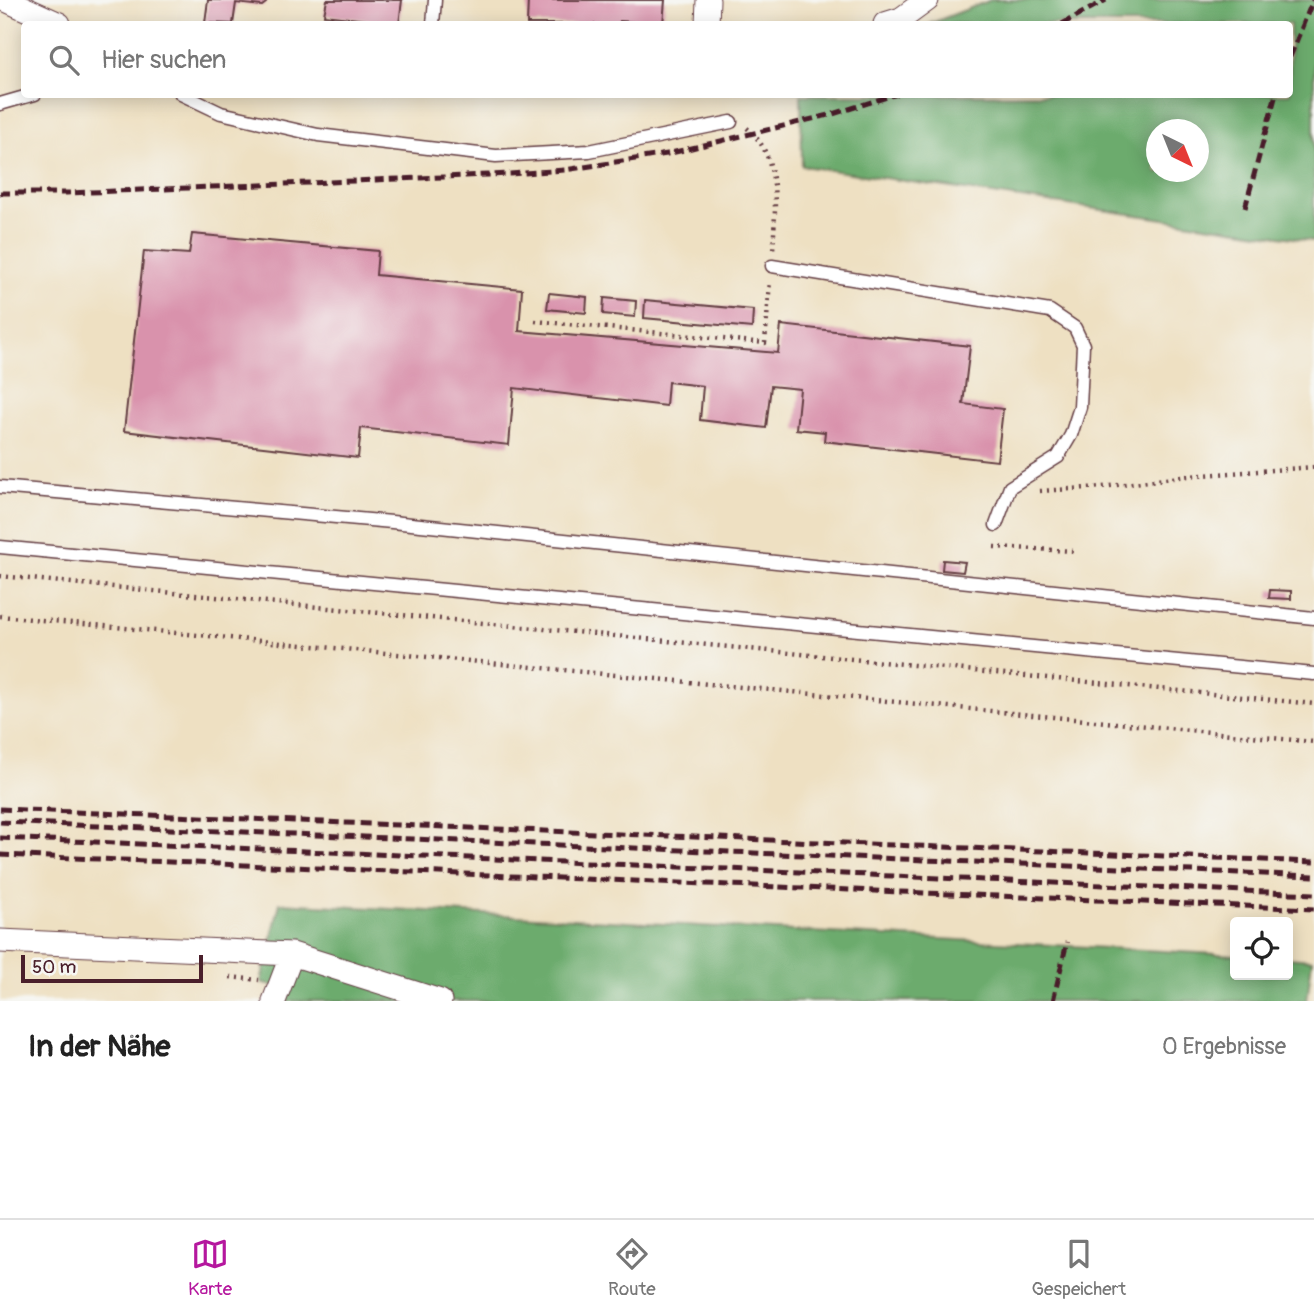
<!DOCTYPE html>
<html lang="de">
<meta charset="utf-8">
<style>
:root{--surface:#fff;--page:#f2f2f2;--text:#222;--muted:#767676;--line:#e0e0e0;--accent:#b5179e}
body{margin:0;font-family:Pangolin,sans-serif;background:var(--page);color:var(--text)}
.controls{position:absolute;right:21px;bottom:21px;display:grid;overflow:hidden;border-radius:7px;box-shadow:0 4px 18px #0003}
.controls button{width:63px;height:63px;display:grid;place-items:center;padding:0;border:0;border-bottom:2px solid var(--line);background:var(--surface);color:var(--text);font:35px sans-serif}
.compass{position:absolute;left:1146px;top:119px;width:63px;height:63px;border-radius:50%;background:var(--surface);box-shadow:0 4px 18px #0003;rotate:137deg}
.scale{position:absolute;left:21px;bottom:18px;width:182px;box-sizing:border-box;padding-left:7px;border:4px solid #4a1f2b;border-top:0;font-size:19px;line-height:24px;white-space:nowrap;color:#4a1f2b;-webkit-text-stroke:5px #f6f6f2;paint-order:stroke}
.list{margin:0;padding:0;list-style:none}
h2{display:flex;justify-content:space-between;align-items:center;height:91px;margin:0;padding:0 28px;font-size:30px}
h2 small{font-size:23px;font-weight:400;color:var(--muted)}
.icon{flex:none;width:38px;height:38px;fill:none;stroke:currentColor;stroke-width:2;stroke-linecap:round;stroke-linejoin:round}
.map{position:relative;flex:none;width:1314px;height:1001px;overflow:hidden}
.search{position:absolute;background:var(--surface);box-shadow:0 4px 18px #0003;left:21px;right:21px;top:21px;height:77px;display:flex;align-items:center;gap:18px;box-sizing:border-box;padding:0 24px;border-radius:7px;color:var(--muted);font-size:26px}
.sheet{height:217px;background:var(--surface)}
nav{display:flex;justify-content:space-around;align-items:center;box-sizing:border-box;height:98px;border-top:2px solid var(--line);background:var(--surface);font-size:19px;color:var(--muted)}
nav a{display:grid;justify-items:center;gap:4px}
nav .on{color:var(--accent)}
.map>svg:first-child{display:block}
.forest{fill:#6cab6d;stroke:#5b654c;stroke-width:2;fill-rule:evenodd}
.building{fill:#d992ac}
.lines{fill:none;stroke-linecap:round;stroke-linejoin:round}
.service-casing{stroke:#633c42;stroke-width:15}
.minor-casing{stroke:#633c42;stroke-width:25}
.path{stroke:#633c42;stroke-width:4.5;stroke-dasharray:2 5;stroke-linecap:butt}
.service{stroke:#fff;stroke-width:12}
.minor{stroke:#fff;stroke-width:23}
.rail{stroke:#4a1f2b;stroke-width:5;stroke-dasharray:10 5;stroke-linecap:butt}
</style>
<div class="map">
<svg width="1314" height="1001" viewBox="0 0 1314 1001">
<rect width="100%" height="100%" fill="#f6f6f2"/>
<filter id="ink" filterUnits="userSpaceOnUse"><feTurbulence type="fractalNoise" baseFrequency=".0143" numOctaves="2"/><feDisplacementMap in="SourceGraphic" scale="14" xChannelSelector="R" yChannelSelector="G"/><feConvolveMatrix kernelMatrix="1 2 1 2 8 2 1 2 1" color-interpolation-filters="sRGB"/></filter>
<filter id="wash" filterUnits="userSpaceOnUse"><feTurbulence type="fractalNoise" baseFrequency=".00686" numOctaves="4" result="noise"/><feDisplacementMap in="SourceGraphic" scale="28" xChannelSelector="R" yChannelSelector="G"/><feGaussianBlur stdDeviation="1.57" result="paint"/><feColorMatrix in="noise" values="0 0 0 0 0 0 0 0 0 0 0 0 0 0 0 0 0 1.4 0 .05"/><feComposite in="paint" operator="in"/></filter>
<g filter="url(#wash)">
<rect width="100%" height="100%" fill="#eee0c2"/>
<path class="forest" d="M991 0H1314V241L802 166 801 95 1290 94V24H929ZM1156 130H1198V172H1156Z
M280 903 1235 955V975H1288V958L1312 960 1307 1001H273L277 987 261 982Z"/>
<g id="blocks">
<path class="building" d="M208 0H267L266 3 262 6 236 3 233 24 205 23Z
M327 0H402L399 24 324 15Z
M528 0H665L663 24 620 21 619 24H527Z
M192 234 378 251 376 275 522 289 519 331 778 353 781 325 970 346 963 404 1003 409 997 461 824 441 825 432 796 429 800 389 771 386 766 428 700 420 703 386 668 382 666 406 514 388 509 445 361 428 358 458 124 431 144 251 189 254Z
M549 293 587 297 586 313 547 309Z
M604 298 636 301 635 317 603 314Z
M645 300 753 310 752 328 644 318Z
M943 560 965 562 963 572 942 570Z
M1270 590 1291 591V599L1269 598Z"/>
</g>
</g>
<g filter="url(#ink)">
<use href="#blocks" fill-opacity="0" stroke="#633c42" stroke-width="2"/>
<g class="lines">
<defs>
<path id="service" d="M433 24 435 0
M181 94 221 113 318 135 496 156 589 151 731 122
M0 104 35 94
M772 266 1050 311 1075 328 1083 345 1080 407 1071 435 1058 457 1010 487 996 525
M0 487 392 522 1314 618
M0 547 1314 674"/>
<path id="minor" d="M6 0 59 24
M707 24 708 0
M885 24 901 19 927 0
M0 941 292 954 440 1001
M274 1001 292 954"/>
</defs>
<use href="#service" class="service-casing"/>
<use href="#minor" class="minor-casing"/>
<path class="path" d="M747 128C782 157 775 211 773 251
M535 321 765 343 770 281
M1040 491 1102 487 1188 476 1314 467
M994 547 1074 551
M0 576 1314 704
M0 616 1314 742
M230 977 259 980"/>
<use href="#service" class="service"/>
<use href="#minor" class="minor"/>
<path class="rail" d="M1062 24 1106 0
M1290 57 1313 0
M0 193H67L285 184 510 174 565 170 667 154 833 114 897 94
M1245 208 1276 94
M0 809 1314 862
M0 822 1314 876
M0 838 1314 894
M0 855 1314 909
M1053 1001 1067 942"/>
</g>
</g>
</svg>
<div class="controls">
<button><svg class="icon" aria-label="locate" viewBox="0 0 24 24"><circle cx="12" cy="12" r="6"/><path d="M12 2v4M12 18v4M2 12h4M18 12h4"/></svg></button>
</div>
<svg class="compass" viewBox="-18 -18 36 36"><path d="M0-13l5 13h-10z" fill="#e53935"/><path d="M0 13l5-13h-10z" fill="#767676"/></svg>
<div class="scale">50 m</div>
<div class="search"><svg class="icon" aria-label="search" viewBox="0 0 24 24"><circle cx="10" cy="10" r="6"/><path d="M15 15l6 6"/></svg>Hier suchen</div>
</div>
<section class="sheet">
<h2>In der Nähe<small>0 Ergebnisse</small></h2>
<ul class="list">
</ul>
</section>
<nav>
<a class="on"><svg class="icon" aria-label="map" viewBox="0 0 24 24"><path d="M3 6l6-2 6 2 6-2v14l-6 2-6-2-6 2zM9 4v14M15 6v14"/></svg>Karte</a>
<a><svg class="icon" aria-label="directions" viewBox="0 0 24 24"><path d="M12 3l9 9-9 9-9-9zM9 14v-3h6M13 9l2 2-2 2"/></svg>Route</a>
<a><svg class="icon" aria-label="saved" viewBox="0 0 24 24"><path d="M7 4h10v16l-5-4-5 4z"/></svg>Gespeichert</a>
</nav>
